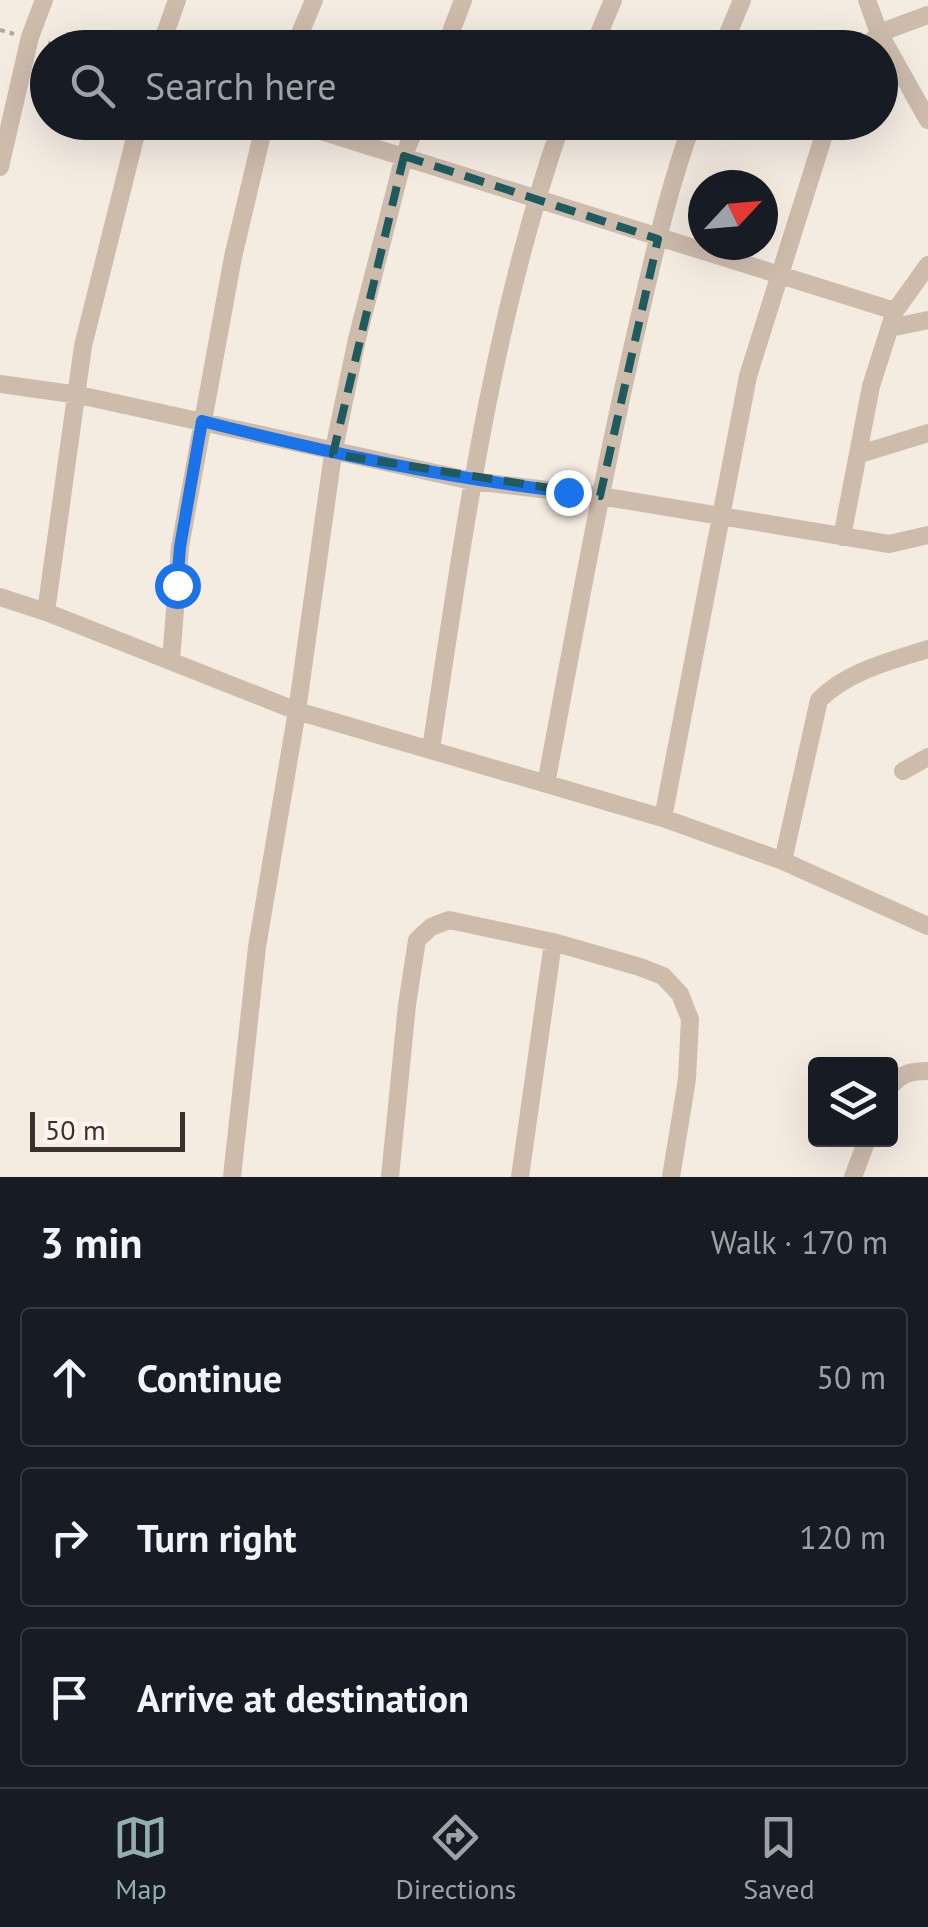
<!DOCTYPE html>
<meta charset="utf-8">
<style>
:root{--surface:#171b24;--page:#20242c;--text:#f1f3f6;--muted:#9ea1a6;--line:#363941;--accent:#92aeb2}
body{margin:0;font-family:"PT Sans",sans-serif;background:var(--page);color:var(--text)}
.controls{position:absolute;right:30px;bottom:30px;display:grid;overflow:hidden;border-radius:10px;box-shadow:0 10px 40px #0002}
.controls button{width:90px;height:90px;display:grid;place-items:center;padding:0;border:0;border-bottom:2px solid var(--line);background:var(--surface);color:var(--text);font:50px sans-serif}
.compass{position:absolute;left:688px;top:170px;width:90px;height:90px;border-radius:50%;background:var(--surface);box-shadow:0 10px 40px #0002;rotate:64deg}
.scale{position:absolute;left:30px;bottom:25px;width:155px;box-sizing:border-box;padding-left:10px;border:5px solid #3b302b;border-top:0;font-size:28px;line-height:35px;white-space:nowrap;color:#3b302b;-webkit-text-stroke:8px #fbf5ee;paint-order:stroke}
.stop{position:absolute;width:30px;height:30px;margin:-22px;border:8px solid #1a73e8;border-radius:50%;background:#fff}
.stop.end{background:#1a73e8;border-color:#fff;box-shadow:0 2px 10px #0008}
.list{margin:0;padding:0;list-style:none}
h2{display:flex;justify-content:space-between;align-items:center;height:130px;margin:0;padding:0 40px;font-size:42px}
h2 small{font-size:32px;font-weight:400;color:var(--muted)}
.list li{display:grid;grid-template-columns:65px 1fr auto;gap:30px;align-items:center;box-sizing:border-box;height:140px;margin:0 20px 20px;padding:0 20px;border:2px solid var(--line);border-radius:10px}
.list b{display:block;font-size:38px;white-space:nowrap}
.list em{font-size:32px;font-style:normal;color:var(--muted)}
.icon{flex:none;width:55px;height:55px;fill:none;stroke:currentColor;stroke-width:2;stroke-linecap:round;stroke-linejoin:round}
.map{position:relative;flex:none;width:928px;height:1177px;overflow:hidden}
.search{position:absolute;background:var(--surface);box-shadow:0 10px 40px #0002;left:30px;right:30px;top:30px;height:110px;display:flex;align-items:center;gap:25px;box-sizing:border-box;padding:0 35px;border-radius:55px;color:var(--muted);font-size:38px}
.sheet{height:610px;background:var(--surface)}
nav{display:flex;justify-content:space-around;align-items:center;box-sizing:border-box;height:140px;border-top:2px solid var(--line);background:var(--surface);font-size:28px;color:var(--muted)}
nav a{display:grid;justify-items:center;gap:5px}
nav .on{color:var(--accent)}
.map>svg:first-child{display:block}
.lines{fill:none;stroke-linecap:round;stroke-linejoin:round}
.path{stroke:#b9a596;stroke-width:4;stroke-dasharray:5 5;stroke-linecap:butt}
.minor{stroke:#cdbbac;stroke-width:18}
.route{stroke:#1a73e8;stroke-width:12}
.marked{fill:none;stroke:#1f5a5e;stroke-width:8;stroke-dasharray:20 12;stroke-linejoin:round}
</style>
<div class="map">
<svg width="928" height="1177" viewBox="0 0 928 1177">
<rect width="100%" height="100%" fill="#f4ebe1"/>
<g class="lines">
<path class="path" d="M0 30 14 34
M48 43 62 48"/>
<path class="minor" d="M867 0 879 33 928 120
M160 48 177 0
M294 48 314 0
M445 48 463 0
M593 48 613 0
M722 48 742 0
M866 48 879 33 928 15
M292 122 895 311
M0 167 30 37 44 0
M890 328 928 320
M0 384 79 395 472 481 600 496 889 544 928 535
M860 454 928 433
M842 537 871 386 895 311 928 265
M0 597 46 612 297 711 663 818 783 861 928 926
M46 612 83 346 139 122
M171 660 180 547 233 257 265 122
M431 749C463 539 491 324 562 122
M903 771 928 757
M546 784C574 634 601 484 635 336 652 264 667 191 693 122
M663 818 748 376 828 122
M783 861 819 700C847 671 891 661 928 649
M890 1087C901 1073 912 1071 928 1071
M232 1177 257 947 297 711 333 454 357 339 404 156 417 122
M390 1177 407 1005 417 940 431 927 449 920 553 942 640 967 663 976 680 994 690 1019 687 1079 671 1177
M520 1177 553 942
M853 1177 867 1140"/>
</g>
<g class="lines">
<path class="route" d="M177 585 180 547 202 421C323 452 444 478 568 492"/>
</g>
<path class="marked" d="M404 156 658 239 600 496 333 454Z"/>
</svg>
<div class="controls">
<button><svg class="icon" aria-label="layers" viewBox="0 0 24 24"><path d="M12 4l9 5-9 5-9-5zM3 14l9 5 9-5"/></svg></button>
</div>
<svg class="compass" viewBox="-18 -18 36 36"><path d="M0-13l5 13h-10z" fill="#e53935"/><path d="M0 13l5-13h-10z" fill="#9ea1a6"/></svg>
<div class="scale">50 m</div>
<div class="stop" style="left:177px;top:585px"></div>
<div class="stop end" style="left:568px;top:492px"></div>
<div class="search"><svg class="icon" aria-label="search" viewBox="0 0 24 24"><circle cx="10" cy="10" r="6"/><path d="M15 15l6 6"/></svg>Search here</div>
</div>
<section class="sheet">
<h2>3 min<small>Walk · 170 m</small></h2>
<ul class="list">
<li><svg class="icon" aria-label="ahead" viewBox="0 0 24 24"><path d="M12 20V5M6 11l6-6 6 6"/></svg><div><b>Continue</b></div><em>50 m</em></li>
<li><svg class="icon" aria-label="right" viewBox="0 0 24 24"><path d="M7 20v-9h11M14 6l5 5-5 5"/></svg><div><b>Turn right</b></div><em>120 m</em></li>
<li><svg class="icon" aria-label="arrive" viewBox="0 0 24 24"><path d="M6 21V4h12l-3 4 3 4H6"/></svg><div><b>Arrive at destination</b></div></li>
</ul>
</section>
<nav>
<a class="on"><svg class="icon" aria-label="map" viewBox="0 0 24 24"><path d="M3 6l6-2 6 2 6-2v14l-6 2-6-2-6 2zM9 4v14M15 6v14"/></svg>Map</a>
<a><svg class="icon" aria-label="directions" viewBox="0 0 24 24"><path d="M12 3l9 9-9 9-9-9zM9 14v-3h6M13 9l2 2-2 2"/></svg>Directions</a>
<a><svg class="icon" aria-label="saved" viewBox="0 0 24 24"><path d="M7 4h10v16l-5-4-5 4z"/></svg>Saved</a>
</nav>
